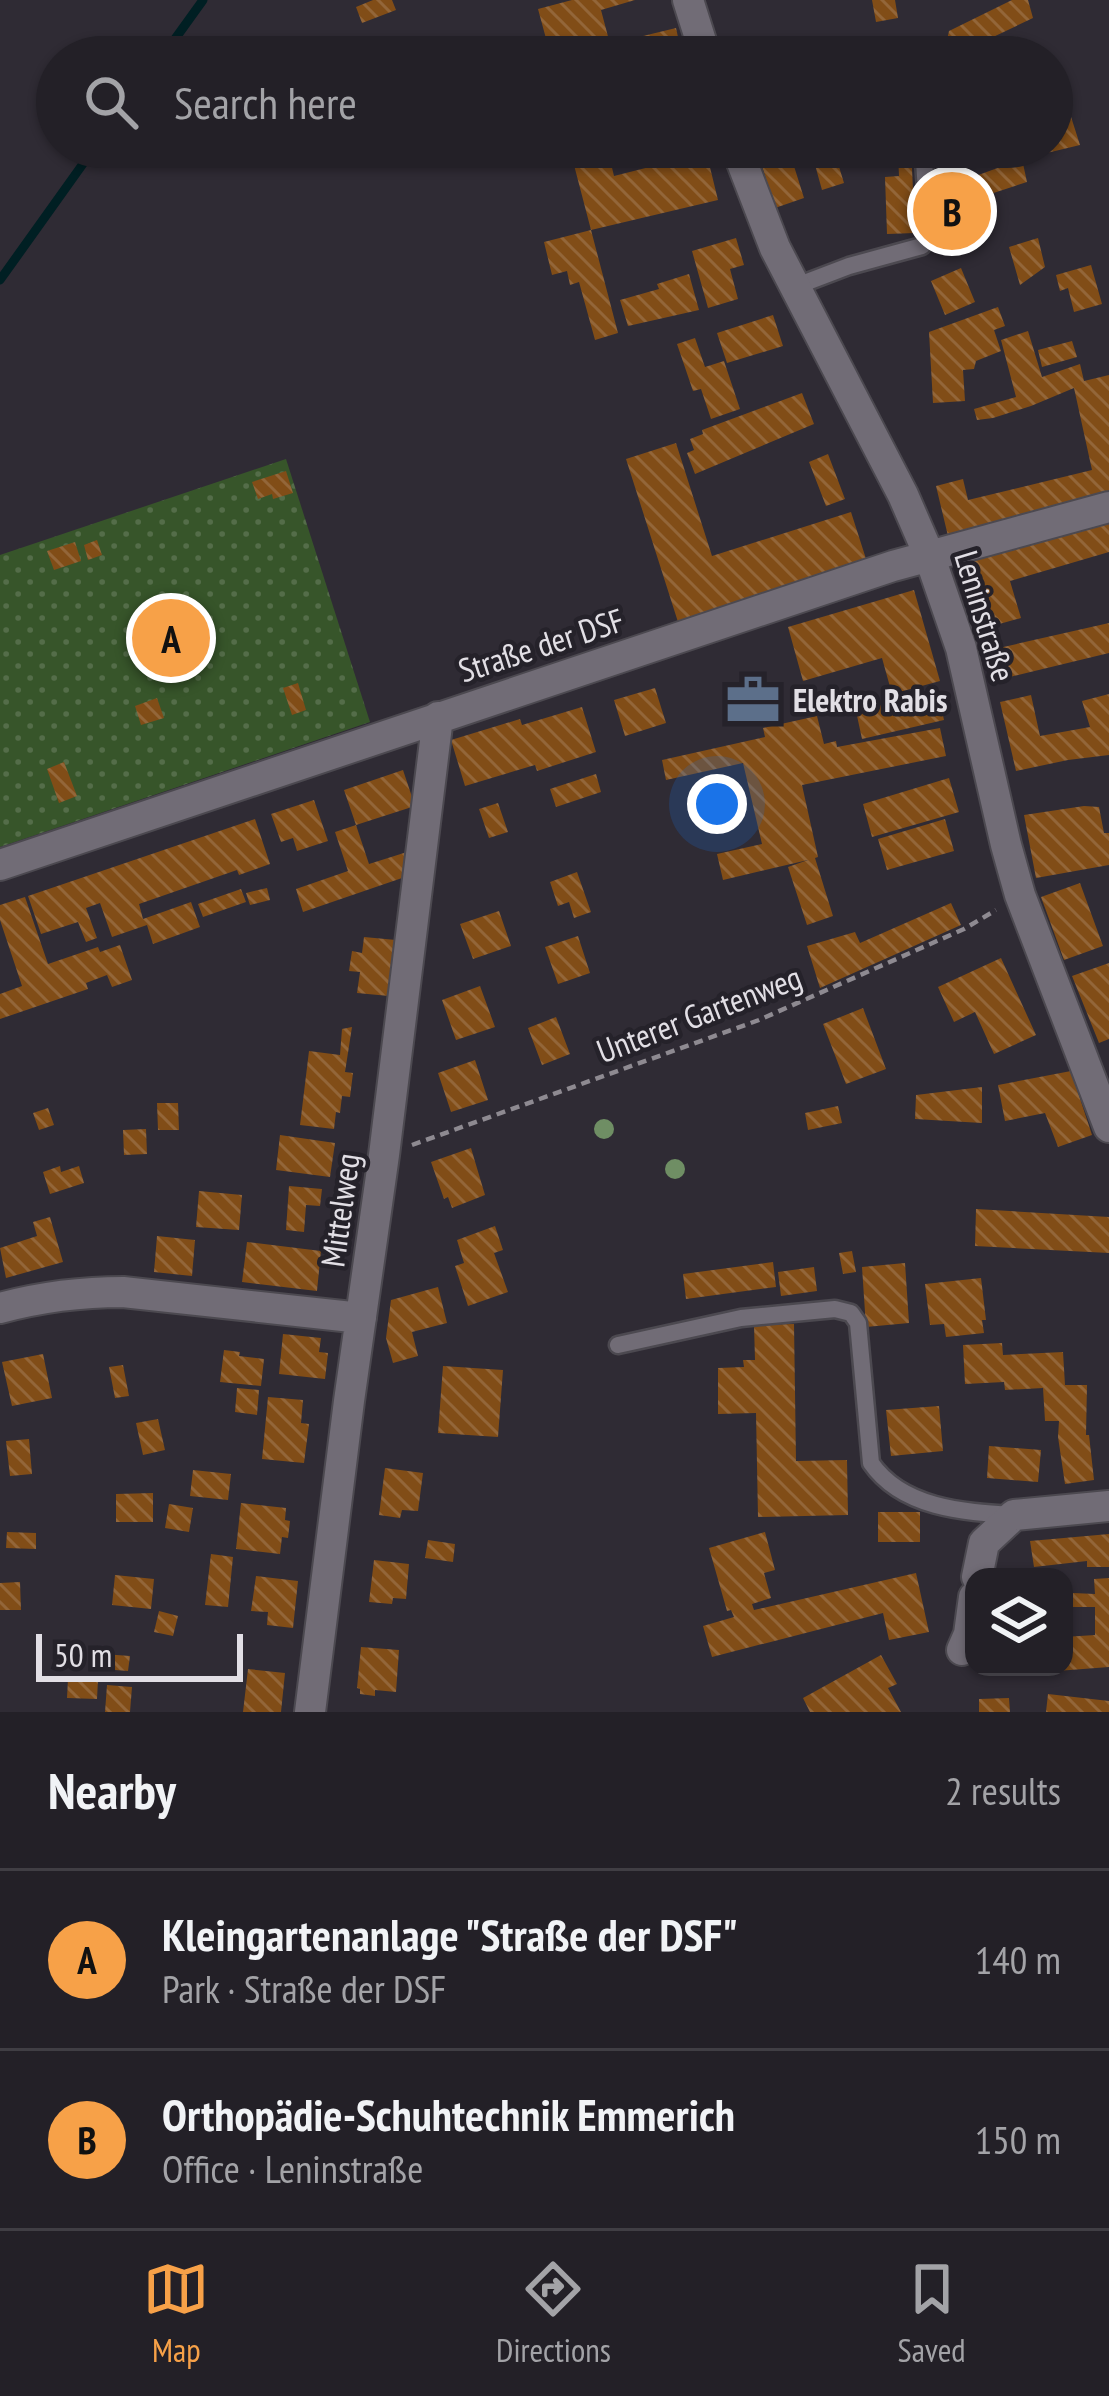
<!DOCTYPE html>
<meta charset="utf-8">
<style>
:root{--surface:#232027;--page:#2f2d33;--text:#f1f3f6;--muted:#a3a3a7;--line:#403e44;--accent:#f7a148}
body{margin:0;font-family:"PT Sans Narrow",sans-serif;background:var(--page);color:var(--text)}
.controls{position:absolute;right:36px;bottom:36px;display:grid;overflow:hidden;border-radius:24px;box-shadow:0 3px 9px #0004}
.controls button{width:108px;height:108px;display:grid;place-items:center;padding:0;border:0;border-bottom:3px solid var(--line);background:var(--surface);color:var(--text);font:60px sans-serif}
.scale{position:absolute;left:36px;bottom:30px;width:207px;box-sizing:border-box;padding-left:12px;border:6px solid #e2dfe5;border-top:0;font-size:33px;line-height:42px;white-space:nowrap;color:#e2dfe5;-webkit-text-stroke:9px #25222a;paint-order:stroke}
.you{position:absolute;left:717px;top:804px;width:42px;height:42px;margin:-30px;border:9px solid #fff;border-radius:50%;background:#1a73e8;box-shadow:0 0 0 18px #1a73e833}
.badge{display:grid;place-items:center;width:78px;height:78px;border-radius:50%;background:var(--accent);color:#111;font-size:39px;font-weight:700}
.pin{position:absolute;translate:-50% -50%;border:6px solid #fff;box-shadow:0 3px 12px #0006}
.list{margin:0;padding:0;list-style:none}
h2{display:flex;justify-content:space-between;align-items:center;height:156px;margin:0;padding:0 48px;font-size:51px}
h2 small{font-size:39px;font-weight:400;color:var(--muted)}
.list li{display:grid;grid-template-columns:78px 1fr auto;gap:36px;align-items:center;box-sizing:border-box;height:180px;padding:0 48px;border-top:3px solid var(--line)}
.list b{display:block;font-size:45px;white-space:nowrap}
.list p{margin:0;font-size:39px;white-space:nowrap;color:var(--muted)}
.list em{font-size:39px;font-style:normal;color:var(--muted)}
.icon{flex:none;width:66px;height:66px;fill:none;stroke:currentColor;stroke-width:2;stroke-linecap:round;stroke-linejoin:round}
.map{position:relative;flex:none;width:1109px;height:1712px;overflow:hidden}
.search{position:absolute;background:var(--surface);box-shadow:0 3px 9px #0004;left:36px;right:36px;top:36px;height:132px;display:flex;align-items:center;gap:30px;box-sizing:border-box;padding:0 42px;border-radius:66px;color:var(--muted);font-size:45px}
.sheet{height:516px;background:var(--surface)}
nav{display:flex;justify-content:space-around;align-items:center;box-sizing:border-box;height:168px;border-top:3px solid var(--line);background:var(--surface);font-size:33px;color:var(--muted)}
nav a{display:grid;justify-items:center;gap:6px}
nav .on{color:var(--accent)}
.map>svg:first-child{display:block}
.grass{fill:url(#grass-dots)}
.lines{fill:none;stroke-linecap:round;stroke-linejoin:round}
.stream{stroke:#001f23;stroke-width:9}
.building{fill:url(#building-back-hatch)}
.lane-casing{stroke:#4c4950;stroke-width:21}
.street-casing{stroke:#4c4950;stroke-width:34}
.path{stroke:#8e8a91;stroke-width:4.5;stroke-dasharray:9 6;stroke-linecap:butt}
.lane{stroke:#716c76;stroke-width:16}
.street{stroke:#716c76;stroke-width:30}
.tree{fill:#6f8e64}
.labels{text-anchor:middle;stroke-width:9;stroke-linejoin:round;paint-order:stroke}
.street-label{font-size:33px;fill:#e2dfe5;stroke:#25222a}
.poi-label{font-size:33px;font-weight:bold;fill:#e2dfe5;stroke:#25222a;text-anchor:start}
</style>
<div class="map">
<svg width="1109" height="1712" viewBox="0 0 1109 1712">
<defs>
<pattern id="grass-dots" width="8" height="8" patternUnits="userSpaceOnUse" patternTransform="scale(3)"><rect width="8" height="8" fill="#37552a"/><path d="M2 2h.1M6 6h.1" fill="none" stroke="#546d49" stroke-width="1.8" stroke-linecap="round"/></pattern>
<pattern id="building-back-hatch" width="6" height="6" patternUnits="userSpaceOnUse" patternTransform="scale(3)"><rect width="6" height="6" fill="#814d17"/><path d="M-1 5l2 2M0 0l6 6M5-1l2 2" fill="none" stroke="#936639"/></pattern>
</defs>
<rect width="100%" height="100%" fill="#2f2b34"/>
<path class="grass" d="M286 459 370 722 0 847V555Z"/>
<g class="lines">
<path class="stream" d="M162 57 203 0
M0 280 95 147"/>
</g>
<path class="building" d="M373 0H392L396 10 362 23 356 7Z
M572 0H635L601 10 610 44 676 28 682 55 551 57 538 9Z
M872 0H895L898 18 876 22Z
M1012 0H1028L1033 18 972 47 971 57H943L949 31Z
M1058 76 1080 145 1022 159 1027 182 966 202 967 247 937 246 940 189 1022 159 1020 147H1052V78Z
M556 147H607L614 176 677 160 674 147H705L718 200 591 230 574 165 561 168Z
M756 147H788L804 198 775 208Z
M833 147 844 183 822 190 812 154Z
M839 147H911L915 233 887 234 885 177 899 176 898 153 844 166Z
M950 147H988L992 158 958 170Z
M591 230 618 333 595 340 579 282 570 285 567 271 552 275 544 242Z
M736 238 744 265 730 269 738 299 708 308 692 251Z
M1038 238 1045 267 1020 285 1009 247Z
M1091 265 1102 304 1074 312 1068 288 1060 291 1056 275Z
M961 268 975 302 945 315 931 281Z
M689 274 699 310 628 326 620 300 659 289 657 284Z
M998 307 1005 326 994 330 1001 351 976 361 974 369 963 370 965 401 933 403 929 332Z
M773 315 783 346 727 363 717 333Z
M1028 331 1042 377 1080 364 1084 381 1109 375V497L948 536 936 486 963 479 968 500 1092 470 1074 388 1031 406 993 418 977 420 974 409 1016 397 1001 340Z
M695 338 705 367 724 361 740 409 711 419 701 389 693 391 677 344Z
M1072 341 1077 357 1042 367 1038 350Z
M802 393 814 424 695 474 687 453 694 450 690 439 703 434 702 430Z
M676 443 712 556 851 512 867 562 678 622 626 459Z
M828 454 845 499 826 506 809 462Z
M286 471 293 493 273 499 272 494 258 499 252 482Z
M1109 520V552L1010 581 1021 618 985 628 965 561Z
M97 540 102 555 88 560 84 545Z
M75 542 81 561 54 570 47 551Z
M914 590 940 681 892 694 882 658 803 681 788 627Z
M1109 623V653L997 680 990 650Z
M298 683 306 710 292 715 283 688Z
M655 688 666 723 625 736 614 700Z
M1109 694V755L1068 760 1016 771 1000 702 1031 695 1040 736 1090 727 1082 701Z
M939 697 944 720 862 739 856 711 882 705 883 710Z
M157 698 164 718 141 725 135 706Z
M582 707 596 752 537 771 535 765 465 786 451 740 520 719 522 725Z
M817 716 824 744 836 741 837 747 940 728 946 756 802 785 818 857 815 858 833 916 807 925 788 867 808 860 723 880 717 854 762 844 743 763 666 780 662 760 765 737 763 728Z
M64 762 77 796 59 803 47 769Z
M403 770 415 806 356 825 344 790Z
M596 774 601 792 556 807 550 789Z
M949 778 959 812 872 837 863 804Z
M314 800 328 841 297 851 293 838 281 842 271 814Z
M498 803 508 832 489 838 479 809Z
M1084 806 1099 807 1104 833H1109V865L1036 878 1024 815Z
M255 819 270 864 239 875 237 870 139 904 143 919 191 902 200 927 153 944 147 925 112 937 100 903 86 908 97 938 86 942 78 922 41 934 28 896Z
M945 819 954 851 887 870 878 839Z
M356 825 369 864 407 852 405 877 303 912 296 889 348 871 335 832Z
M577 872 591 912 574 918 569 902 558 906 550 882Z
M1080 883 1103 946 1064 960 1041 897Z
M267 888 270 900 250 905 246 893Z
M241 889 246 902 203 917 198 904Z
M25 897 48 964 98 947 100 952 120 945 132 980 112 987 107 975 86 983 88 989 0 1019V994L22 986 0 920V905Z
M951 903 961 925 820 988 807 946 855 932 860 943Z
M499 911 511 946 473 959 460 924Z
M578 936 590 973 558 984 545 947Z
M364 937 396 940 389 996 357 993 360 972 349 971 352 951 362 953Z
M1001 958 1036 1035 994 1054 975 1012 954 1022 938 987Z
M1109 963V1039L1099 1043 1072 976Z
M480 986 495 1027 456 1040 442 1000Z
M863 1008 886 1069 846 1084 823 1024Z
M556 1017 570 1054 542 1065 528 1028Z
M352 1027 345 1072 353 1073 350 1097 342 1096 340 1113 336 1112 334 1129 300 1125 309 1051 340 1055 342 1029Z
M475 1060 488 1100 451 1112 438 1073Z
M1071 1071 1092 1135 1058 1147 1045 1113 1005 1121 998 1085Z
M982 1087V1123L915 1119 916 1095Z
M157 1103H178L179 1130H158Z
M838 1106 842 1123 808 1130 805 1113Z
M48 1108 54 1125 39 1130 33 1113Z
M146 1129 147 1154 124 1155 123 1130Z
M280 1135 335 1143 330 1177 276 1170Z
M471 1148 485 1195 452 1208 448 1197 444 1199 431 1162Z
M60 1166 61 1172 79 1166 84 1183 50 1194 43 1172Z
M289 1186 322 1189 320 1206 306 1205 304 1232 286 1230Z
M199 1191 242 1195 239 1230 196 1227Z
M976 1209 1109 1217V1253L975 1246Z
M50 1217 63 1262 6 1278 0 1248 37 1236 33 1222Z
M495 1226 503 1250 494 1253 508 1292 468 1306 455 1266 464 1263 457 1240Z
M157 1236 195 1240 192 1276 154 1272Z
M247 1242 321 1251 317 1291 242 1282Z
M852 1251 856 1272 843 1274 839 1253Z
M773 1262 776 1287 686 1299 683 1274Z
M905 1263 909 1323 866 1327 862 1267Z
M814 1267 817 1291 781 1296 778 1272Z
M981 1278 986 1320H982L984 1333 946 1337 944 1324 930 1325 925 1284Z
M438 1287 447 1323 412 1332 418 1356 393 1363 386 1338 391 1300Z
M794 1324 796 1461 847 1460 848 1515 758 1517 756 1413 718 1414V1368L744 1367 743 1360H755L754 1325Z
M283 1334 321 1338 319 1352 328 1353 325 1379 279 1374Z
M1002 1343 1003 1355 1063 1352 1065 1385H1087L1086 1435H1089L1094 1480 1065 1484 1058 1437 1059 1421H1045L1043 1388 1005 1390 1004 1382 965 1384 963 1345Z
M224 1350 240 1352 239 1356 264 1359 261 1386 220 1382Z
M43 1354 52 1398 12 1406 2 1362Z
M123 1365 129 1396 115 1398 109 1367Z
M443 1366 503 1370 498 1437 438 1433Z
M237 1388 259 1390 257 1415 235 1412Z
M268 1397 303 1400 301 1423 309 1424 304 1463 262 1459Z
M939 1406 943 1451 891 1456 886 1410Z
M158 1419 165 1450 143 1455 136 1423Z
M29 1439 32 1474 10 1476 6 1441Z
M989 1446 1041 1450 1038 1482 987 1478Z
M385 1468 423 1473 418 1511 402 1510 400 1518 379 1515Z
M193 1470 231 1474 228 1500 190 1496Z
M153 1493V1522H116V1494Z
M241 1503 286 1508 285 1520 290 1521 288 1538 282 1537 280 1554 236 1549Z
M169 1504 193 1508 189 1532 165 1528Z
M878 1512H920V1542H878Z
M7 1532 36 1533V1549L6 1548Z
M765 1532 775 1570 764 1573 771 1598 752 1604 754 1610 916 1573 929 1632 889 1640 883 1613 712 1657 703 1626 734 1617 731 1610 727 1611 709 1548Z
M1109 1534V1567H1087V1561L1034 1567 1030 1541Z
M428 1540 455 1544 453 1562 425 1558Z
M211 1554 233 1557 228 1607 205 1605Z
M374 1560 409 1564 406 1599 393 1598 392 1604 369 1602Z
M115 1575 154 1579 151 1609 112 1605Z
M256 1576 298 1581 293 1628 267 1625 268 1612 251 1611Z
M1109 1578V1667L1031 1673V1667H1064V1637L1095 1635V1607H1073V1621H1064V1600L1073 1601V1593L1095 1594 1094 1579Z
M20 1582 21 1610H0V1583Z
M159 1611 178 1616 173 1636 154 1632Z
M361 1647 399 1650 396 1692 375 1690V1696L360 1694V1689L357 1688Z
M103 1654 130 1656 128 1671 102 1669Z
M881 1655 897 1684 888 1688 901 1712H810L803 1698Z
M248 1669 285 1673 281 1712H243Z
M68 1679 98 1680 97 1699 67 1698Z
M107 1685 132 1687 130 1712H105Z
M1048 1694 1109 1701V1712H1046Z
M1009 1698 1010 1712H979V1699Z"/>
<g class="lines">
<defs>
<path id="lane" d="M794 287 849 266 922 246 929 233 923 147
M618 1345 741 1318 835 1309 851 1313 858 1323 871 1463C902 1508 963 1512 1013 1515"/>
<path id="street" d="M688 0 706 57
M736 147 775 248 903 495 929 555 961 648 1006 845 1020 895 1109 1127
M0 865 893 566 1109 507
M0 1308C41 1297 81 1292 123 1292L361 1318
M977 1577 984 1543 1014 1515 1109 1506
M962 1650 969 1634 974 1597
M310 1712 349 1401 384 1155 438 717"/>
</defs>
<use href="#lane" class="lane-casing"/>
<use href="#street" class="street-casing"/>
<path class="path" d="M412 1145 759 1020 964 929 996 910"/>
<use href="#lane" class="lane"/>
<use href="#street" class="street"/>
</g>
<g class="tree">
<circle cx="604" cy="1129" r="10"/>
<circle cx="675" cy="1169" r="10"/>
</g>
<defs>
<symbol id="office-bare" viewBox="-9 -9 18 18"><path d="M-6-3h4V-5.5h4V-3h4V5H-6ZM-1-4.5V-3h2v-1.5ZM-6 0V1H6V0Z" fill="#5c6f8a" stroke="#25222a" stroke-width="2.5" paint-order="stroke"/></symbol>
</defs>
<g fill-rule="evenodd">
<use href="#office-bare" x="715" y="662" width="76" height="76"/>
</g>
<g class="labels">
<g class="street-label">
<text transform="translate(985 616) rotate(73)" y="12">Leninstraße</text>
<text transform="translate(541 645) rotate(-18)" y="12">Straße der DSF</text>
<text transform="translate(699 1014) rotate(-21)" y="12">Unterer Gartenweg</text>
<text transform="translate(340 1210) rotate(-82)" y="12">Mittelweg</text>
</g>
<g class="poi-label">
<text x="793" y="712">Elektro Rabis</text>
</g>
</g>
</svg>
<div class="controls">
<button><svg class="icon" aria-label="layers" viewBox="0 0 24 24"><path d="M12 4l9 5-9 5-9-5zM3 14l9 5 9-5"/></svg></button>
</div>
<div class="scale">50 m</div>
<div class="you"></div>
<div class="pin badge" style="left:171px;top:638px">A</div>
<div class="pin badge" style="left:952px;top:211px">B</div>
<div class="search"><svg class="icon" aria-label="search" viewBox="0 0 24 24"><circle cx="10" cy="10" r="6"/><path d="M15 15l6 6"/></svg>Search here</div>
</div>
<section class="sheet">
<h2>Nearby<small>2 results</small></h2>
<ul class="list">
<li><span class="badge">A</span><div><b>Kleingartenanlage &quot;Straße der DSF&quot;</b><p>Park · Straße der DSF</p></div><em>140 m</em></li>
<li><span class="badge">B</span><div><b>Orthopädie-Schuhtechnik Emmerich</b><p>Office · Leninstraße</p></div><em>150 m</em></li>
</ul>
</section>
<nav>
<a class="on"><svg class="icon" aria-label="map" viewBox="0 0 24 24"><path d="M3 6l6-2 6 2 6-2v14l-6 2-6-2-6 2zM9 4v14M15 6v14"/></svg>Map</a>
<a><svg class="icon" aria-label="directions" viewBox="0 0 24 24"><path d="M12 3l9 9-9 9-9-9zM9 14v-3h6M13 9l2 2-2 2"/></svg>Directions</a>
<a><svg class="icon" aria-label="saved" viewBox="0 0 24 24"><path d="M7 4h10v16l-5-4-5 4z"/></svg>Saved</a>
</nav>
